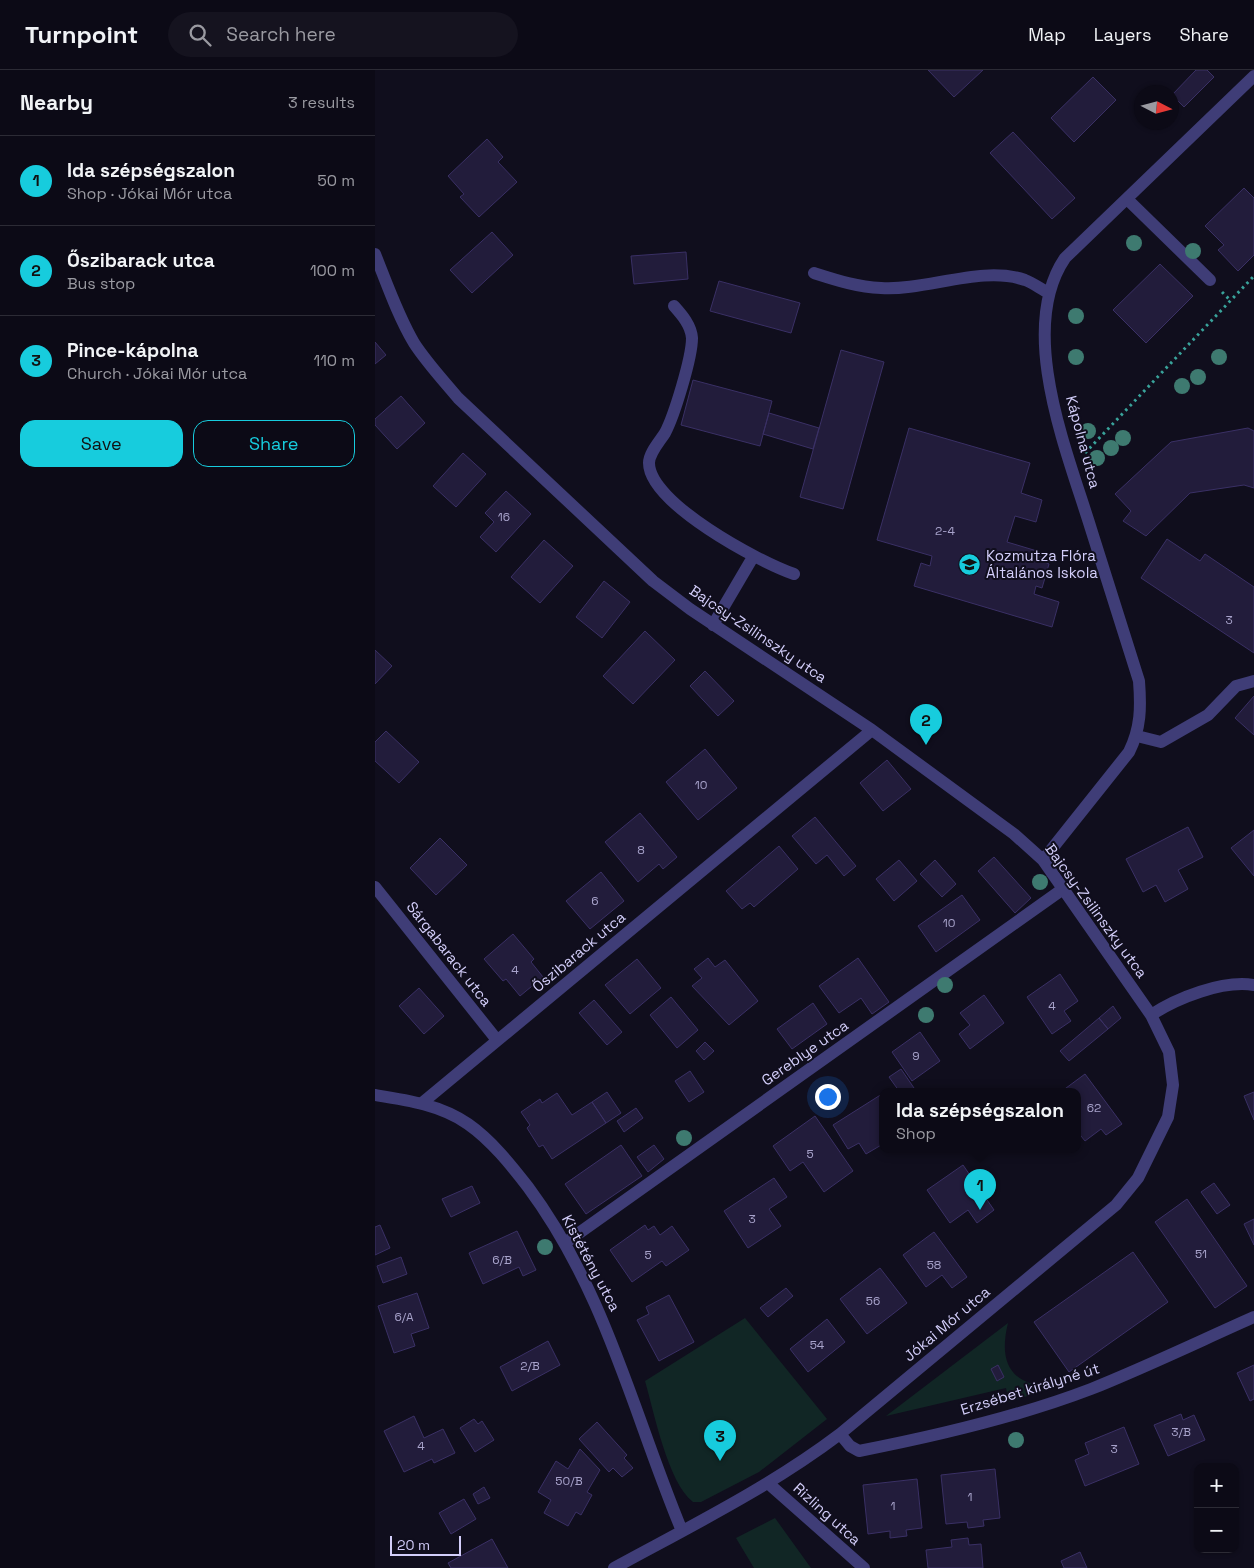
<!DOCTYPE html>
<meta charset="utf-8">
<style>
:root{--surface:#0c0a16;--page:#15131f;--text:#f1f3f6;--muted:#9a9aa1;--line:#2c2b35;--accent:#17ccdd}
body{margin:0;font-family:"Space Grotesk",sans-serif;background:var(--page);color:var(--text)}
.controls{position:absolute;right:15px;bottom:15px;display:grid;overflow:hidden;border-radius:10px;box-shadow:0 1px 4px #0004}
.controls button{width:45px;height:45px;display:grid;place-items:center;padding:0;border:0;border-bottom:1px solid var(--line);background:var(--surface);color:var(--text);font:25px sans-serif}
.compass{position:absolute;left:759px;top:15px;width:45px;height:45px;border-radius:50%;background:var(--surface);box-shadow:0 1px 4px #0004;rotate:96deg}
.scale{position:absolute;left:15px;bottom:12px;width:71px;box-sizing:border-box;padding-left:5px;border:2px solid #d3cefa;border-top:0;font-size:14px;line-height:18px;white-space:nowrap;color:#d3cefa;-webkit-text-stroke:4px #100e1d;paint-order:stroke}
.you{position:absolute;left:452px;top:1026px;width:18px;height:18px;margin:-12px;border:4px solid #fff;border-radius:50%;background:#1a73e8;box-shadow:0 0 0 8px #1a73e833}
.badge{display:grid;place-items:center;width:32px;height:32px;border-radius:50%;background:var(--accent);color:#111;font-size:16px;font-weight:700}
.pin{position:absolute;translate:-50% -41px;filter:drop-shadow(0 1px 2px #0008)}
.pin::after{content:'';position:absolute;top:26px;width:18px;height:15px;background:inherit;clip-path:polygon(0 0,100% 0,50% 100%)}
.popup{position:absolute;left:504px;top:1018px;width:202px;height:65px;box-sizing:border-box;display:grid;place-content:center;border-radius:10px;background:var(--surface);filter:drop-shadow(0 1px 4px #0005);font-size:16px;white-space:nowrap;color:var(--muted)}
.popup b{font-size:19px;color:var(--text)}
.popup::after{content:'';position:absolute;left:50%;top:100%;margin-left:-10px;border:10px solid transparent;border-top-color:var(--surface)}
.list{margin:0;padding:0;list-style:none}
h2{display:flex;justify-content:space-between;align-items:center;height:65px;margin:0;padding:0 20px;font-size:21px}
h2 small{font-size:16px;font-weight:400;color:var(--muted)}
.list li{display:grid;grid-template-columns:32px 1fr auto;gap:15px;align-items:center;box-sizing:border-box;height:90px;padding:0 20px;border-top:1px solid var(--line)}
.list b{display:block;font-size:19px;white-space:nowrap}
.list p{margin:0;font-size:16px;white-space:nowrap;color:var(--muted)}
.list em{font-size:16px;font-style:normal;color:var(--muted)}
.actions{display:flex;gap:10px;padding:15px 20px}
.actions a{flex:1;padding:11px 0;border:1px solid var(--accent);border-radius:15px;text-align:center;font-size:18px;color:var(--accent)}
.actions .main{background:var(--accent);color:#111}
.icon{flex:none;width:28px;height:28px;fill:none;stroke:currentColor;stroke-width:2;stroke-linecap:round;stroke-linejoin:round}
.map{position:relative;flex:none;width:879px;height:1498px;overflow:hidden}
header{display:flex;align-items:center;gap:30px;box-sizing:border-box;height:70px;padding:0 25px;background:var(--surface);border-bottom:1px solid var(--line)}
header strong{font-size:24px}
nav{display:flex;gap:28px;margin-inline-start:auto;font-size:18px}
.search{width:350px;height:45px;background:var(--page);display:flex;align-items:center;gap:12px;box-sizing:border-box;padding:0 18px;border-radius:28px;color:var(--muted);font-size:19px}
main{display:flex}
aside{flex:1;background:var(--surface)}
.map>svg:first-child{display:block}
.green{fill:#112625}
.building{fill:#221c3b;stroke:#3a3065}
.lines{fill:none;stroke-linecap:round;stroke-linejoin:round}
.path{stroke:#39a39b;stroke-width:3;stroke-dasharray:2.5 4;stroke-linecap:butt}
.minor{stroke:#3f3d77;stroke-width:12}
.tree{fill:#3e7a70}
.labels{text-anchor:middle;stroke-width:4;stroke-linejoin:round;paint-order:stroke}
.number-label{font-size:12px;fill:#a7a2ca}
.street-label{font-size:15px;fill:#d3cefa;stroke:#100e1d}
.poi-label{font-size:15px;fill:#d3cefa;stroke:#100e1d;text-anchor:start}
</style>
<header>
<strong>Turnpoint</strong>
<div class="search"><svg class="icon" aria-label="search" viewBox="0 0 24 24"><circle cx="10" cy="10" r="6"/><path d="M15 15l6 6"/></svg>Search here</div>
<nav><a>Map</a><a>Layers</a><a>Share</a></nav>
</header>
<main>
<aside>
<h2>Nearby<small>3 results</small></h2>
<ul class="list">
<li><span class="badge">1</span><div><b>Ida szépségszalon</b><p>Shop · Jókai Mór utca</p></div><em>50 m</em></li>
<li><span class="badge">2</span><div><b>Őszibarack utca</b><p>Bus stop</p></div><em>100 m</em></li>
<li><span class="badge">3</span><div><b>Pince-kápolna</b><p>Church · Jókai Mór utca</p></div><em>110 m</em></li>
</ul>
<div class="actions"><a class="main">Save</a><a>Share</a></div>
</aside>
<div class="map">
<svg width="879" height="1498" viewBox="0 0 879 1498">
<rect width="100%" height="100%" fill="#100e1d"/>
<path class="green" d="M370 1248 452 1349 384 1402 326 1432H318C293 1413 279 1342 270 1311Z
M633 1253C623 1293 636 1316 679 1317L634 1332 631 1318 511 1346Z
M400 1448 436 1498H379L361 1468Z"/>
<path class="building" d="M553 0H608L579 27Z
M821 0H832L839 7 809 37 797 25Z
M718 7 741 30 699 72 676 48Z
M638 62 700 128 677 149 615 83Z
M112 69 128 87 123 92 142 112 104 147 85 127 89 124 73 106Z
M869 118 879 128V185L863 201 843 180 849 175 830 156Z
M117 162 138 185 97 223 75 200Z
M311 182 313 209 259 214 256 186Z
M785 194 818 226 771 273 738 240Z
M344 211 425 233 416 263 335 241Z
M0 272 11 285 0 294Z
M466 280 509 292 468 439 425 427Z
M318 310 397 331 385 376 306 355Z
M26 326 50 353 22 379 0 355V349Z
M394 343 444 358 438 379 388 364Z
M534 358 655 393 646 423 667 430 661 452 640 446 632 472 672 484 670 492 674 494 667 518 661 516 659 524 684 532 677 557 539 516 546 493 555 496 557 486 502 470Z
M873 358 879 361V418L869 415 815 423 771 466 748 451 756 441 740 424 796 372Z
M88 383 111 404 81 437 58 416Z
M131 421 156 444 121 482 105 467 119 452 110 443Z
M792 469 825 491 830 484 879 517V583L766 508Z
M169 470 198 496 165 533 136 507Z
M229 511 255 532 227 568 201 547Z
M270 561 300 590 258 634 228 606Z
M0 580 17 596 0 614Z
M330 601 359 631 343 646 315 616Z
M879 626V665L860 648Z
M11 661 44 692 24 713 0 691V672Z
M330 679 362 718 323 750 291 712Z
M512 690 536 719 508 741 485 713Z
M265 743 302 787 288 799 284 794 263 812 230 772Z
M440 747 481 796 469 806 452 785 441 794 417 766Z
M813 757 828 787 803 800 813 819 790 832 781 815 768 822 751 789Z
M879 760V806L856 778Z
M65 768 92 795 61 825 35 798Z
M404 776 423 799 379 837 375 833 367 839 351 821Z
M619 787 656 828 640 843 603 801Z
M524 790 542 811 519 831 501 809Z
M560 790 581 814 567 827 545 804Z
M226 802 249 831 215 859 191 831Z
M587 825 605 850 561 882 543 856Z
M138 864 159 889 156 892 168 907 145 926 131 909 128 911 109 889Z
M333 888 340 897 350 890 383 931 354 955 317 916 327 908 319 899Z
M483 888 514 932 497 944 486 928 464 943 444 916Z
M262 889 286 918 255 944 230 915Z
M685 904 703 931 689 941 696 951 677 964 652 927Z
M44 918 69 946 49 964 24 936Z
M609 925 629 953 595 979 584 964 595 955 585 943Z
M296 927 323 960 302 978 275 945Z
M219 930 247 962 232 975 204 943Z
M438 933 452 954 417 979 402 959Z
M738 936 746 948 733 959 724 948Z
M724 948 733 959 694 991 685 981Z
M545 962 565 991 537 1011 517 982Z
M330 972 339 981 329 990 321 981Z
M526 999 539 1018 535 1021H524L514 1007Z
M315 1001 329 1022 314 1032 300 1011Z
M710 1004 747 1054 731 1065 726 1059 710 1071 702 1061V1021H687Z
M232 1022 246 1043 231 1053 217 1032Z
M879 1022V1050L869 1026Z
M182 1023 197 1045 217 1032 231 1053 177 1089 168 1075 164 1077 152 1058 155 1055 146 1042 165 1029 167 1033Z
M507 1024 508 1074 491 1084 484 1073 473 1079 458 1055Z
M261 1038 268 1048 249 1062 242 1051Z
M440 1046 478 1101 449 1122 428 1092 415 1101 398 1076Z
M246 1075 267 1106 211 1144 190 1114Z
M279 1075 289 1089 273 1102 262 1087Z
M588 1095 619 1140 602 1153 593 1140 575 1153 552 1120Z
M399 1108 412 1127 394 1139 406 1156 373 1178 349 1141Z
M839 1113 855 1135 842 1144 826 1122Z
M97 1116 105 1133 76 1147 67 1129Z
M812 1129 872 1216 840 1238 780 1152Z
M879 1149V1175L869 1154Z
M5 1155 15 1178 0 1185V1157Z
M270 1155 273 1160 279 1156 285 1165 297 1156 314 1180 291 1196 287 1191 257 1212 235 1180Z
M142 1161 161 1200 148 1206 144 1197 108 1214 94 1183Z
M559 1162 592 1207 577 1218 567 1205 551 1217 528 1185Z
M758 1182 793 1232 694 1302 659 1252Z
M26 1187 32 1204 8 1213 2 1196Z
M505 1198 532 1233 492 1264 465 1229Z
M411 1218 418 1226 393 1247 385 1238Z
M42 1223 54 1258 36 1264 40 1276 19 1283 3 1236Z
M294 1225 319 1272 284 1291 262 1250 274 1244 271 1237Z
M452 1249 470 1272 433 1302 415 1279Z
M173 1271 185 1295 137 1321 125 1297Z
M623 1295 629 1307 622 1311 616 1299Z
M879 1295V1329L875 1331 862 1303Z
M806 1344 808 1350 819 1345 830 1370 793 1386 779 1355Z
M39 1346 49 1368 68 1359 80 1383 59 1393 57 1389 29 1402 9 1361Z
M99 1349 103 1354 107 1351 119 1370 100 1382 85 1358Z
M222 1352 252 1385 249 1388 258 1398 247 1407 238 1398 234 1402 204 1369Z
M749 1357 764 1394 710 1416 700 1390 714 1384 710 1373Z
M205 1379 225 1400 212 1422 217 1425 206 1445 201 1442 193 1456 169 1443 176 1430 163 1422 181 1391 193 1399Z
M620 1399 625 1448 608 1450 609 1456 593 1458 592 1452 571 1454 566 1405Z
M542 1409 547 1458 531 1460 532 1466 515 1468V1461L493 1464 488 1415Z
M109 1417 115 1428 103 1434 98 1424Z
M89 1429 101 1449 76 1464 64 1443Z
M593 1468 594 1475 606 1474 608 1498H553L551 1480 577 1477 576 1470Z
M117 1469 133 1498H76L73 1493Z
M705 1482 712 1498H689L686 1491Z"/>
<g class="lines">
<path class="path" d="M847 222 856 231
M710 383 879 206"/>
<path class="minor" d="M752 129 835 210
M0 184C12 214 23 246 39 273 52 293 68 310 83 328L278 511 315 539 497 660 639 764 668 790 776 945 794 982 798 1015 793 1047 763 1108 741 1135 465 1364C395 1417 316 1456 239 1498
M439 203C461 210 482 217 506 218 551 221 607 195 650 210 658 213 666 219 674 223
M299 236C307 245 316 255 317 268 317 288 299 346 290 363 285 371 274 383 274 393 274 433 384 492 419 504
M338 555 378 487
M762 666 786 672 833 645 861 616 879 611
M668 790 754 682C766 658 766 637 764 611 748 560 732 509 716 459 693 384 641 260 690 188L879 6
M0 817 122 970
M776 945C802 928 847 910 879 915
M0 1025C32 1030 66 1035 93 1054 116 1070 136 1095 153 1117 231 1222 258 1343 307 1461
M47 1033 497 660
M190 1173 688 819
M465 1364 475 1376 484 1381C561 1366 643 1347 716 1319 771 1297 825 1271 879 1247
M394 1414 489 1498"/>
</g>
<g class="tree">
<circle cx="759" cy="173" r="8"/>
<circle cx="818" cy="181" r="8"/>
<circle cx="701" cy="246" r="8"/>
<circle cx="701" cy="287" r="8"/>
<circle cx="844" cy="287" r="8"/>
<circle cx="823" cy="307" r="8"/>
<circle cx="807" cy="316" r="8"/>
<circle cx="713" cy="361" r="8"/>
<circle cx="748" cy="368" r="8"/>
<circle cx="736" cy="378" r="8"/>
<circle cx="722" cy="388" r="8"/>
<circle cx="665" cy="812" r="8"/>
<circle cx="570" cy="915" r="8"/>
<circle cx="551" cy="945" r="8"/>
<circle cx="309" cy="1068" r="8"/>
<circle cx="170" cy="1177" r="8"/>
<circle cx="641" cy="1370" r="8"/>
</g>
<defs>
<symbol id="school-disc" viewBox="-11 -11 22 22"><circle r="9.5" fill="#17ccdd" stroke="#100e1d"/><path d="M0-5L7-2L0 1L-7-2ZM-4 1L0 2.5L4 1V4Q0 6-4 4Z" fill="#111"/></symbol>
</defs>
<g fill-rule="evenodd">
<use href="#school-disc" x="582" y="482" width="25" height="25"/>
</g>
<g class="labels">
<g class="number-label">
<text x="129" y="451">16</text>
<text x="570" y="465">2-4</text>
<text x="854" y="554">3</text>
<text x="326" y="719">10</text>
<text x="266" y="784">8</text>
<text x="220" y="835">6</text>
<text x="574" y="857">10</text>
<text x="140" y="904">4</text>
<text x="677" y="940">4</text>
<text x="541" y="990">9</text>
<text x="719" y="1042">62</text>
<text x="435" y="1088">5</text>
<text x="377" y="1153">3</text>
<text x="826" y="1188">51</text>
<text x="273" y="1189">5</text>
<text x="127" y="1194">6/B</text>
<text x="559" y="1199">58</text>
<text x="498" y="1235">56</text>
<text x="29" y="1251">6/A</text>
<text x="442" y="1279">54</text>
<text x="155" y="1300">2/B</text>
<text x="806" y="1366">3/B</text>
<text x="46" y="1380">4</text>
<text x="739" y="1383">3</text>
<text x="194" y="1415">50/B</text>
<text x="595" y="1431">1</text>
<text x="518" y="1440">1</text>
</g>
<g class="street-label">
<text transform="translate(708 372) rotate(75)" y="5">Kápolna utca</text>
<text transform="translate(383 564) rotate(34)" y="5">Bajcsy-Zsilinszky utca</text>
<text transform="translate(721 841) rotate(54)" y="5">Bajcsy-Zsilinszky utca</text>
<text transform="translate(204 882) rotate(-40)" y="5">Őszibarack utca</text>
<text transform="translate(74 884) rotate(52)" y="5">Sárgabarack utca</text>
<text transform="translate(430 983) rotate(-35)" y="5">Gereblye utca</text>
<text transform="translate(216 1193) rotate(62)" y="5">Kistétény utca</text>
<text transform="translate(572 1254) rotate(-40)" y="5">Jókai Mór utca</text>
<text transform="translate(655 1319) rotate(-17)" y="5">Erzsébet királyné út</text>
<text transform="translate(452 1444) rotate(42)" y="5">Rizling utca</text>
</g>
<g class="poi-label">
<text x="611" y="491">Kozmutza Flóra<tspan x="611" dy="17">Általános Iskola</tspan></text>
</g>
</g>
</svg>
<div class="controls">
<button>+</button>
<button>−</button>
</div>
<svg class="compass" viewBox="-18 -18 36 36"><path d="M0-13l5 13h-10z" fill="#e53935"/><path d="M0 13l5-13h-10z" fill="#9a9aa1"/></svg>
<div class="scale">20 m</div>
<div class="you"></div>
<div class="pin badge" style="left:605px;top:1140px">1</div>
<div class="popup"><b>Ida szépségszalon</b>Shop</div>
<div class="pin badge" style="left:551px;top:675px">2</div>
<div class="pin badge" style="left:345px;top:1391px">3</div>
</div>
</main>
